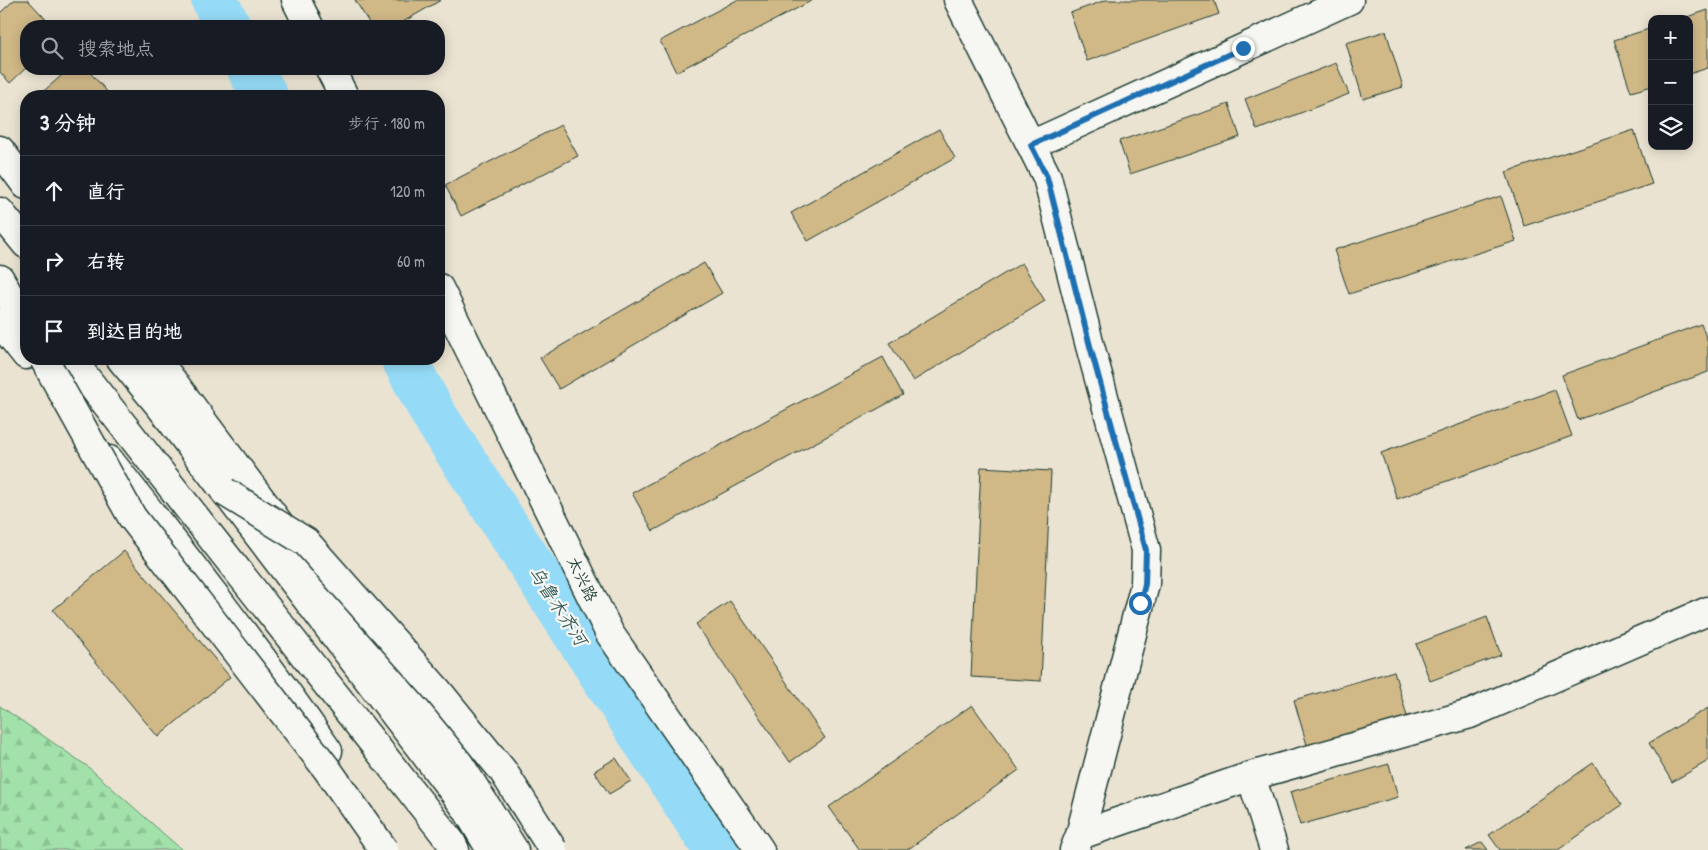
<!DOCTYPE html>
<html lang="zh">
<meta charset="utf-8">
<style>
:root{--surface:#171b24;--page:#20242c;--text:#f1f3f6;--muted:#9ea1a6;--line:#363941}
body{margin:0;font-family:"Patrick Hand","LXGW WenKai TC",sans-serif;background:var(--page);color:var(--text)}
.controls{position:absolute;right:15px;top:15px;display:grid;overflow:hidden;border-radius:10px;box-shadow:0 2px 12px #0003}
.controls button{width:45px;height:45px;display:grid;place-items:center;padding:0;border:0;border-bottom:1px solid var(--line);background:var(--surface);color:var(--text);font:25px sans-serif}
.stop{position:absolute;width:15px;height:15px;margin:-11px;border:4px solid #1f6fb2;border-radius:50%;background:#fff}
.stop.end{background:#1f6fb2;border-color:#fff;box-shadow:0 1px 5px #0008}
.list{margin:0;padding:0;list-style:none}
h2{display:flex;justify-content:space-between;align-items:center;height:65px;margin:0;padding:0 20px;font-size:21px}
h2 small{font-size:16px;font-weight:400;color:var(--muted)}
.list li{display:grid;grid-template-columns:32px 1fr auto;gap:15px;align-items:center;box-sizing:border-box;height:70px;padding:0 20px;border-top:1px solid var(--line)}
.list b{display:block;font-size:19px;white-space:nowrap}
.list em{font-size:16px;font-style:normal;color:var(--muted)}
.icon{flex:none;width:28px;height:28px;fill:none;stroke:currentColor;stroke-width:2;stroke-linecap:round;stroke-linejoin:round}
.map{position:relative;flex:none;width:1708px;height:850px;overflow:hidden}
.search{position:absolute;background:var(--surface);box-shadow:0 2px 12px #0003;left:20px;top:20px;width:425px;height:55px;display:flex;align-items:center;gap:12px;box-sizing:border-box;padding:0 18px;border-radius:20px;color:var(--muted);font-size:19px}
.panel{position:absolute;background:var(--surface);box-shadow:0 2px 12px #0003;left:20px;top:90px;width:425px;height:275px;border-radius:20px}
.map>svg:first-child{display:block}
.forest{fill:url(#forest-firs);stroke:#60906f}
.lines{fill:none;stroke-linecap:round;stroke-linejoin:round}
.river{stroke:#95dbf7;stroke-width:46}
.building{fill:#d0b887;stroke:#1f3d34}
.minor-casing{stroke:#1f3d34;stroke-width:31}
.secondary-casing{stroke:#1f3d34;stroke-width:31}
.trunk-casing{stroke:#1f3d34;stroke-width:31}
.minor{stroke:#f6f6f2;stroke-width:28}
.secondary{stroke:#f6f6f2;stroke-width:28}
.trunk{stroke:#f6f6f2;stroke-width:28}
.trunk-bridge-casing{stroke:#1f3d34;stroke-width:31;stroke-linecap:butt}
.trunk-bridge{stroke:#f6f6f2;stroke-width:28}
.route{stroke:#1f6fb2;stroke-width:6}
.labels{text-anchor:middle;stroke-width:4.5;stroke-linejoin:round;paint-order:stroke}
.street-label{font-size:16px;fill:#1f3d34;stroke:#f6f6f2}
.water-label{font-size:18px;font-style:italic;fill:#375d5b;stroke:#f6f6f2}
</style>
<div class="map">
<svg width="1708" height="850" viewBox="0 0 1708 850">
<defs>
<pattern id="forest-firs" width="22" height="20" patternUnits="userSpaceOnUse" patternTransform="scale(1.25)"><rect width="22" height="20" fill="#a2e2aa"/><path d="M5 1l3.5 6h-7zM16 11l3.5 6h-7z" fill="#8bc393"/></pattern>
</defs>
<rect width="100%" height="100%" fill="#ebe3d2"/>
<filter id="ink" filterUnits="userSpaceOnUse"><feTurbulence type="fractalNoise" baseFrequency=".02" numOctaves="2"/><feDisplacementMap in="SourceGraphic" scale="10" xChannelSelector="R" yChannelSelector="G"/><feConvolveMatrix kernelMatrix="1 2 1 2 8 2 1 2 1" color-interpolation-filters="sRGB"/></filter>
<g filter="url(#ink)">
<path class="forest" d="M0 706 87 766 182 850H0Z"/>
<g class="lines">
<path class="river" d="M214 0 228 26
M250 69 265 96
M404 359 434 415 716 850"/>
</g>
<path class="building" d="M14 0H28L52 26H26V68L10 83 0 72V13Z
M355 0H441L396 26H371Z
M737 0H813L676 72 660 41Z
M1106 0H1214L1219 14 1087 61 1070 13Z
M1708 10V68L1689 74V19H1681Z
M1652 28V86L1631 92 1614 40Z
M1386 31 1403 87 1363 99 1346 43Z
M1336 63 1349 94 1257 130 1245 99Z
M69 69H87L111 96H38Z
M1229 104 1240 137 1130 174 1119 141Z
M561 125 578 156 461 216 445 185Z
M939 129 955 158 808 241 791 213Z
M1634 130 1652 184 1524 226 1506 172Z
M1501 196 1516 241 1349 294 1334 250Z
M704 263 722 293 559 389 540 358Z
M1022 263 1045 301 913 381 889 343Z
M1701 324 1708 342V372L1578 420 1562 375Z
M883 357 903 395 653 531 632 493Z
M1555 390 1572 436 1397 499 1381 453Z
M981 467 1051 471 1041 681 971 677Z
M124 551 230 677 158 737 53 610Z
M730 601 825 738 790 762 696 624Z
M1487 617 1501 655 1430 681 1416 644Z
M1394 671 1409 723 1309 752 1294 700Z
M972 705 1019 770 907 850H860L829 807Z
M1708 708V761L1672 782 1649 743Z
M616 758 631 781 609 794 594 771Z
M1593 763 1622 805 1558 850H1500L1489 835Z
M1389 764 1398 797 1300 825 1290 792Z
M1482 842 1488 850H1466Z"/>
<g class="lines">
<defs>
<path id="minor" d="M296 0 309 26
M958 0 1047 177 1090 346 1146 550 1145 584 1080 835 1074 850
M330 69 344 96
M1031 145 1349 0
M439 288 610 634 760 850
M1251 776 1274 850
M1080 835 1251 776 1470 714 1708 611"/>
<path id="secondary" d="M0 150 26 185
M0 322 26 355
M156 359 281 526 439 732 514 850
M109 460C185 556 259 651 328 751"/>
<path id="trunk" d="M0 212 26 244
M0 279 26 326
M71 359 451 842 455 850
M121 359 160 406 466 808 491 850"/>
</defs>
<use href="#minor" class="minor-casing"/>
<use href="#secondary" class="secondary-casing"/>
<use href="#trunk" class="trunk-casing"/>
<use href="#minor" class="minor"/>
<use href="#secondary" class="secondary"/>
<use href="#trunk" class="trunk"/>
<defs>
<path id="trunk-bridge" d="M44 359 132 517 327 769 384 850
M225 492 306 542 438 691 503 771 553 850"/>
</defs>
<use href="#trunk-bridge" class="trunk-bridge-casing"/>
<use href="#trunk-bridge" class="trunk-bridge"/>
</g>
</g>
<g class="lines" filter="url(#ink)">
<path class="route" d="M1140 603 1145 584 1146 550 1090 346 1047 177 1031 145 1243 48"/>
</g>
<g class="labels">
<g class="street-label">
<text transform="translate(583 579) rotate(64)" y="6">太兴路</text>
</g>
<g class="water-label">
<text transform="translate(558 606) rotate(57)" y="6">乌鲁木齐河</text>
</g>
</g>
</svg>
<div class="controls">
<button>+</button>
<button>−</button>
<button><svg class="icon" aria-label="layers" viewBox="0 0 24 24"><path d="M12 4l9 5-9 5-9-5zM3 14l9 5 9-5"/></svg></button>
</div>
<div class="stop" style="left:1140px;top:603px"></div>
<div class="stop end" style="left:1243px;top:48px"></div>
<div class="search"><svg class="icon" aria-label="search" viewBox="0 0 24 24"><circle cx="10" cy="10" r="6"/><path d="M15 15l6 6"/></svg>搜索地点</div>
<section class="panel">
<h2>3 分钟<small>步行 · 180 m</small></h2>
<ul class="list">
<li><svg class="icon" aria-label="ahead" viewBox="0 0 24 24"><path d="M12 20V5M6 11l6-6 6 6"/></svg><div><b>直行</b></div><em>120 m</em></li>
<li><svg class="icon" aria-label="right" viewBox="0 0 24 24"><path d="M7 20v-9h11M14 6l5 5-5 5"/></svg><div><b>右转</b></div><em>60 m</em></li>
<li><svg class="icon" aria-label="arrive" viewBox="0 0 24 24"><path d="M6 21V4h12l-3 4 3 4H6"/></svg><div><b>到达目的地</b></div></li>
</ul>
</section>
</div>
